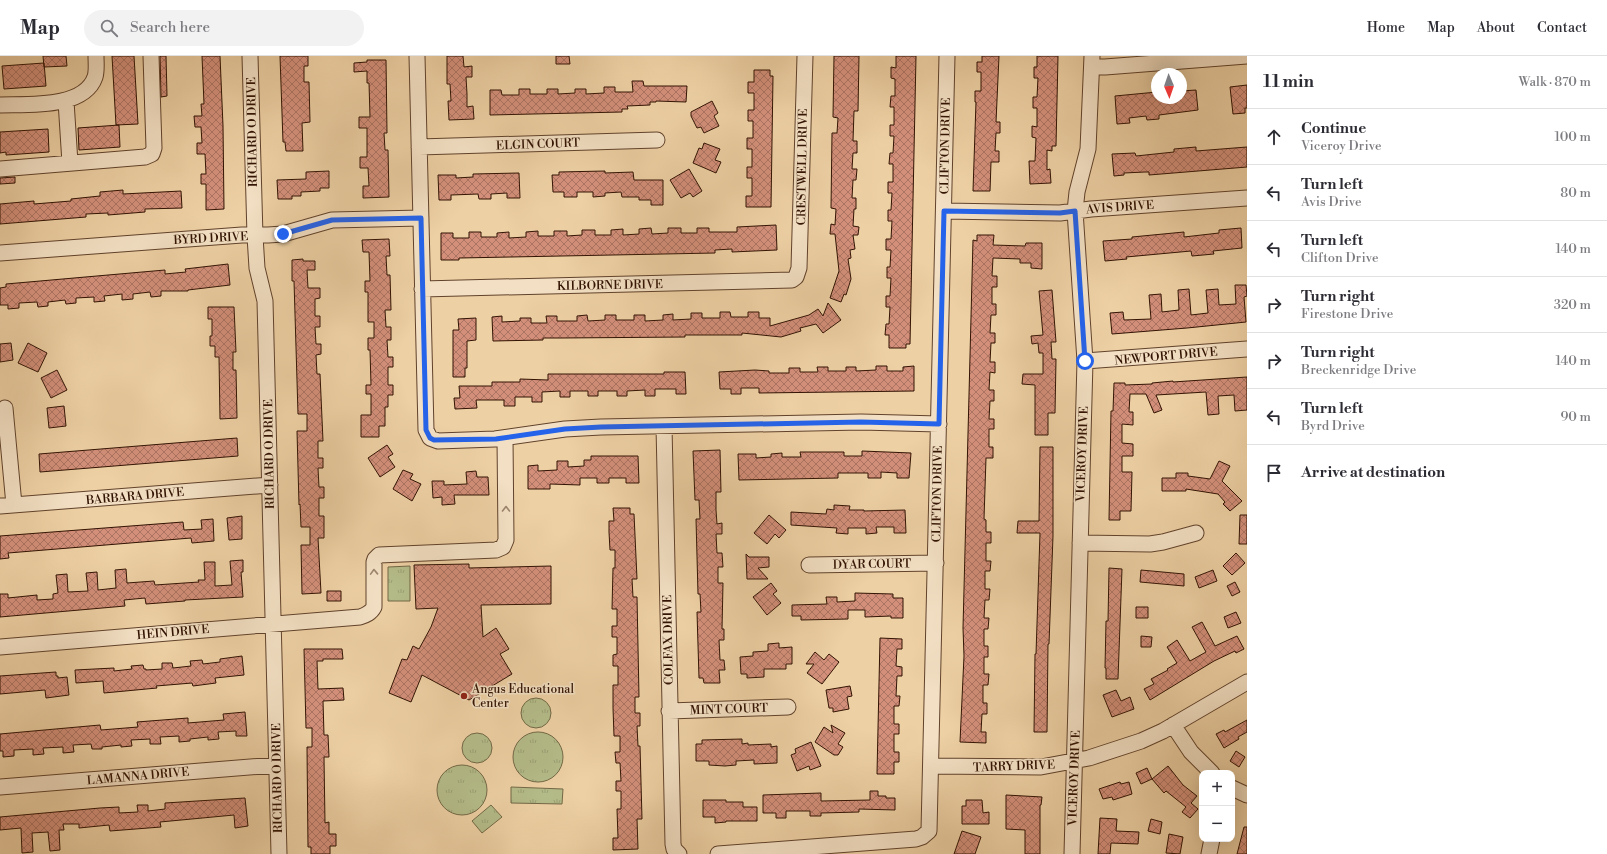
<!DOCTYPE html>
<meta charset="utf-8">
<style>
:root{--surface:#fff;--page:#f2f2f3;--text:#2b2b33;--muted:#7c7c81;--line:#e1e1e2}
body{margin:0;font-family:"Libre Bodoni",serif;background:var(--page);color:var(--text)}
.controls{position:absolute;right:12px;bottom:12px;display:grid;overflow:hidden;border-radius:8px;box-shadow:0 4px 16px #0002}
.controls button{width:36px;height:36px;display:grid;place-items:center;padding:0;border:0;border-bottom:1px solid var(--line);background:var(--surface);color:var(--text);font:20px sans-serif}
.compass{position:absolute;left:1151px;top:12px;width:36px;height:36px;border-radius:50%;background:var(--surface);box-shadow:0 4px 16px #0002;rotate:178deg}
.stop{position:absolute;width:12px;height:12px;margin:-9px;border:3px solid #2563eb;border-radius:50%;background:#fff}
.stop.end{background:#2563eb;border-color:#fff;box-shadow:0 1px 4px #0008}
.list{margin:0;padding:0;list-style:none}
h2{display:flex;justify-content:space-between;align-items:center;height:52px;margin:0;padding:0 16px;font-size:17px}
h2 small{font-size:13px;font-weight:400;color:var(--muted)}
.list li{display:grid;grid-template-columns:26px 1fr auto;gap:12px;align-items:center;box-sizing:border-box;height:56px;padding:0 16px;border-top:1px solid var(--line)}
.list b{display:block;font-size:15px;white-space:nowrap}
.list p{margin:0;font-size:13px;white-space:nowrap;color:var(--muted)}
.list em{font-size:13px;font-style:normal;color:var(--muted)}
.icon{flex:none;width:22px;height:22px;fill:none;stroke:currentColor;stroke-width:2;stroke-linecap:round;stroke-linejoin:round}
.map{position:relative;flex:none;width:1247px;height:798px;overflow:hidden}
header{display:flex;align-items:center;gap:24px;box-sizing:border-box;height:56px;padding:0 20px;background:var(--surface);border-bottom:1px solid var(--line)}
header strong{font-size:19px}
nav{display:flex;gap:22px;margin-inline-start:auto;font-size:14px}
.search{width:280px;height:36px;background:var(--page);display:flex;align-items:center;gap:10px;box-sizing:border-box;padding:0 14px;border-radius:22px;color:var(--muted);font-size:15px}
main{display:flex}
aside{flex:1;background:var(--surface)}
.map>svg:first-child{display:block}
.grass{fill:url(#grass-tufts);stroke:#736846}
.building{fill:url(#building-cross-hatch);stroke:#321303}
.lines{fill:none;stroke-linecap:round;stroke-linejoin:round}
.minor-casing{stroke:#61422b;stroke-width:17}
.minor{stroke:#f3e0c4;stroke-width:15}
.oneway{stroke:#9c846d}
.route{stroke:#2563eb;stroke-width:5}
.poi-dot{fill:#8f2418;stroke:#f3e0c4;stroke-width:1.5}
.labels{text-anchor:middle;stroke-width:3;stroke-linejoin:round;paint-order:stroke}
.street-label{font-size:12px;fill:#321303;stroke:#f3e0c4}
.poi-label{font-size:12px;fill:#321303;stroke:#f3e0c4;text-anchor:start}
</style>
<header>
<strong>Map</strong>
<div class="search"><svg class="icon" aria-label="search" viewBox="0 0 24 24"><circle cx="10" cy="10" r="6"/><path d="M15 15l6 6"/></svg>Search here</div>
<nav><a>Home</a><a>Map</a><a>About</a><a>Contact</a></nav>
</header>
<main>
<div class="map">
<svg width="1247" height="798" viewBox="0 0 1247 798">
<defs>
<pattern id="grass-tufts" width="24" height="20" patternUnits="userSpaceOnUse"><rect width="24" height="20" fill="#b4bc89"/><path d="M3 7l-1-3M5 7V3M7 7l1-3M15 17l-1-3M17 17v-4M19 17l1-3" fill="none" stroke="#9ba175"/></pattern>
<pattern id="building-cross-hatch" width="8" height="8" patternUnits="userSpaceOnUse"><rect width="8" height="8" fill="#d38f7a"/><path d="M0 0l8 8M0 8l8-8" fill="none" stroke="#ac7462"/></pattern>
</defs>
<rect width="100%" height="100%" fill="#edd0a4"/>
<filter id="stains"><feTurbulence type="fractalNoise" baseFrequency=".005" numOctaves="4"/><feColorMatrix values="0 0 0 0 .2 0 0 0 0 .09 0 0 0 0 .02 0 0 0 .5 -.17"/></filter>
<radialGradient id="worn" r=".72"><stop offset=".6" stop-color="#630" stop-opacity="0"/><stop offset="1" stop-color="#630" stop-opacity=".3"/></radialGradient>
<path class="grass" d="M410 510V545H388V511Z
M521 657a15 15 0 1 1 30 0a15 15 0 1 1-30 0Z
M513 701a25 25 0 1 1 50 0a25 25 0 1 1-50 0Z
M462 692a15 15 0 1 1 30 0a15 15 0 1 1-30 0Z
M437 734a25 25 0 1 1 50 0a25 25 0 1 1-50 0Z
M511 731 563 733 562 748 511 747Z
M491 749 502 761 482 777 472 765Z"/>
<path class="building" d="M43 0H66L67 10 44 11Z
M112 0H134L138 68 116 69Z
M160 0H166L167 40 161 41Z
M202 0H220L223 70 224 153 206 154V128H201V118H206L205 98H197V87H202L201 71H195L194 60H202L201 48H204Z
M280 0H308V10H304V26H309L310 66 302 67 303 95H286L285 86H283Z
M447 0H463L464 11 472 10V21H466L467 38V51L473 50 474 63 449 64 448 45H451L450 28H447Z
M556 0H569L570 8H556Z
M834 0H859L858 55H854L853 85H857V97H853L852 113H857L856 124H853L852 142H856V153H854L853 170 859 171 858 179H853L855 193 850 194 851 202 848 203 851 223 846 239 844 238 841 246 830 242 839 215 835 178H830L831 168 835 169 836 153 831 152 832 77H837L838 62 833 61Z
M896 0H916L910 288H906V292H889V279H885L886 268H889L890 251H886V240H890L891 222H887V211H890L891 194H886V183H891L892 165H888V154H891L892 137H888V126H893V108H889L890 97H893L894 80H890V69H894V51H890L891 40H895V23L891 22V11L896 12Z
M982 0H999L996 66H1000V77H996L995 95H999V106H991L990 135H973L976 46H975V35H981V16H977V6H982Z
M1037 0H1058L1056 90H1052V95L1047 94V114L1050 113 1051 127 1030 128 1029 105H1035L1036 82 1032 81V70L1037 71V52H1033V41H1037L1038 22H1034V11H1037Z
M367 4H386L387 77H384L385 94H388L389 141 363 142V130H369L368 112H360V101H367V72H359V61H370L369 27H367V15L354 16V7L367 6Z
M44 7 46 30 4 33 2 10Z
M754 14H770V20H773L771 151H746V140H752V122H747V111H752V93H747V82H753V65H748V54H754V37H748V26H754Z
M632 25H643L644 30H687L686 46 656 45V46H650V49L627 50 628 53H622V56L490 59V34H501L502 39H519V33H530V38H547V33H558V38L575 37V33H586V38L604 37V31H615V36H633Z
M1247 29V52H1245V57L1233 58 1230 31Z
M1196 34 1198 54 1159 59V63L1147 64 1146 60 1129 62 1130 67 1117 68 1115 40 1157 36V42H1181V35Z
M712 45 718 57 714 60 719 70 704 77 701 71 697 72 691 60V56Z
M119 69 120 91 79 94 78 72Z
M48 73 49 96 6 99V96L0 97V76Z
M704 87 720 93 715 104 721 106 716 117 693 107 699 92 702 93Z
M1196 91V95L1247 91V111L1149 119V116H1145L1124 117V119L1114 120 1112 98 1135 97 1136 100 1174 96V93Z
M689 113 702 135 693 141 690 137 681 142 670 124Z
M329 115V132H320V135L301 136V140H292V143H278L277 124 306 123V116Z
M605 115V117L633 116 634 124H663V149H651V144H639V141H622L621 136 605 137V140L593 141V136H577V141H564V136H553L552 119H559V116Z
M519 117 520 142H507V137L491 138V143H479L478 138 451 139V144H439L438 119H456V122L473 121V118Z
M15 121V127L0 128V122Z
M123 134V138L181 135 182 152 145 153V156L108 159V157L86 158V161L0 168V148L34 145V148L71 145V143L100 140V136Z
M776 169 777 194 732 196V193L715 194V197L459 202V204H441V177H453V182H469V176H481V181H497V177L509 176V182L526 181V176L538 175V180H554V175H567V180L582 179V174H595V179H611V174L623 173V179L639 178V173L651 172 652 178 668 177V172H681V177H697V172H709V176H737V171Z
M1241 172 1242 192 1213 195 1214 198 1192 200 1191 195 1126 201 1127 203 1105 205 1103 185 1132 183V181L1184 176V181L1219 177V174Z
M977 179H994L993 189 1025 190 1026 187H1042V213L1031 212V207H1020V203L993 202 992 220H997V231H992V248H996V259H991L990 277H995V287H991L990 306H995V317L990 316 989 334H994V345H990L989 363H994V373H989V391H993V402H986L984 463 986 464V476H991V487H986V505H991L990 515H985V533H990L989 544H985L984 562H989L988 573H984V590H988V601H984V618H989L988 629H983V647H987V658H982L981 676H986V687L960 686 964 600 963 572 973 184 977 185Z
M389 183 390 200H386L387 219H390L391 254H385L386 271H391V284H387L388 301H393V311H388V329H393V339H388V351H385V370H379V381H361V359H371V338H366V329H371L370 294H368V282H374V266H368V236H365V225H370L369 196H363L362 184Z
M303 203V205H315V214H307L308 232H320V242L315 243V260H320V271H315L316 288H321V298L316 299 317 318H320L323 385H318V402H323V412H318L319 431H324V442H319V460H324V482H318L321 537 302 538 301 489H310V471H301L300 448 299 449 297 375H307V358H298L294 225H292V204Z
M228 208 230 229 188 234V235H161V240L151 241 150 236 133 238V243L122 244V238L104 240 105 245 94 246V241L76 242V247L66 248 65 244 48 246V250L38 251 37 246 19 247V252L8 253V249H0V232L6 231V228L165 214V218L186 216 185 213Z
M1235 229H1246L1247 240 1244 241 1246 266 1187 272 1112 278 1110 257 1123 256 1124 264 1151 263 1149 239 1161 238 1162 256 1179 254 1178 234 1189 233 1191 259 1208 257 1206 234 1218 233 1219 249 1236 248Z
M1052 234 1056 286H1051L1052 303H1056L1055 357H1048V379H1035V329L1022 328 1023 318H1043V297H1039L1038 287 1032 288 1031 280 1043 279 1039 235Z
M828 247 841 264 823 277 816 268 800 272 801 275 781 281 742 277V279H685V281L561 282H543V284L493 285 492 261 502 260V266L520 265V262H531V267H547L546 260H557V265H577V260L587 259 588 265 605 264V259H616V264H634V259H645V265L663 264V259L673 258V264L691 263V257H702V262H720V256H730L731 261H748V256H759V262H770V270L809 259 818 253 823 260Z
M208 251H234L236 296H233V314H236L237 362 220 363 219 301H215V290H210V280H212V263H208Z
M476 262V284L467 285V312H465V321H453V274H459L458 263Z
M11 287 13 304 0 306V288Z
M28 287 47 297 38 316 18 307Z
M876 310H887V315H903V311L914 310V335L759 337V332H741V338H731V333H720L719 316 755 314 769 315V317H789V312H800V316H818L817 311H828V315H846V311H856V315L876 314Z
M57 314 67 334 51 342 41 322Z
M664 316H685L686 338H676V333H655V340H645V334L627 335V340H617V335H598V340H588V335H570V341H560V335L542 336V346H532V341H515V350H504V344H476L477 352 455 353 454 342H460L459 330H492V326H520V323L548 324V318H664Z
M1247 321V354L1235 355 1234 339 1218 340 1219 358 1208 359 1206 336 1156 339 1162 354 1154 357 1146 338H1130L1129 356H1133V369L1122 368V387L1133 388V400H1122V416H1132L1131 455H1120V464H1109L1111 355H1113L1114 327H1125V329L1152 328V327L1173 325V326Z
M64 350 66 370 49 372 47 352Z
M237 382 238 400 40 416 39 398Z
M387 389 393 398 388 401 395 411 380 421 368 402Z
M1040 391H1053V480L1049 588H1048L1047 676H1034L1035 598H1036L1040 477H1017L1018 465H1039Z
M720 394 721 436H716V454L717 468 722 467V478H716L717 497H722L723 511H718V527H723L722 573H724V584H719L720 604H724L725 614H719L720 627H704L703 622H699L697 556H701L700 538H698L696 463H700L699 444H695L693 395Z
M862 395 911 397 909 422H897V417L881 416V422H868V417H838V422L739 424 738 398H756V402L771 401V398L782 397V401H801L800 396H844V400H862Z
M591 400H638L639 427H626V422H609V427H597V422H580V429L550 428V433H528V410L538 409V415L557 414V405H568V411L584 410V404H591Z
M1219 405 1230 410 1222 425 1242 445 1230 455 1223 448 1225 446 1218 438 1186 433V435H1162V422H1176V417H1188V420L1210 423Z
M403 414 413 418 410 423 421 428 412 445 393 433Z
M476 415 477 421H488L489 439H454L455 448 442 449V441L433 442 432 425H444V429L467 428 466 416Z
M834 449 850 450 849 454H864V455L905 454 906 477H894V471H876L877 477 866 478V472H848V478L836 477 837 472 791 469V456L826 458 827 453 834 454Z
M613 452H630V458H634L637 523H632L633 541H637L639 641H635V657H640V670H637L638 690H640L642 763H637L638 793 613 794V782H618L617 753H621V735H616V725H621L620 707H616L615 696H620V680H614L613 652V629H618V610H613V599L617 598V581H612V570H617V553H612L613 512H615V494H610L609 476V465H614Z
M769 459 786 474 779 482 775 478 767 488 754 477Z
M1240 459H1247V488H1239Z
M242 460V483L229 484 227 462Z
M213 463 214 485 192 487 191 482 8 497 9 502 0 503V480L183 466 184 474 202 473 201 464Z
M1236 497 1245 507 1232 519 1223 510Z
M746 498 749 501H769V511L758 512 768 523H747Z
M243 504V516H241L243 541 185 544V545L146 548 145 542 124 544 125 550 0 561V538H8V542L37 539V544L53 543V538L58 537 56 519 67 518 68 536 88 535 86 517 97 516 98 534 116 532 115 514 126 513 127 527 154 525 155 529 199 526 198 524H205L204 506H215V530L232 529 230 505Z
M469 508V512L551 510V548L481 549 483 581 496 572 509 593 500 598 512 618 469 644 422 619 411 646 389 637 402 603 407 604 413 590 419 593 431 571 438 552 416 553 414 509Z
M1109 512 1122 513 1118 623H1106V612H1105L1106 565H1108Z
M1141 514 1184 518V530L1140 526Z
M1213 514 1217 525 1199 532 1195 521Z
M1235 526 1240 536 1232 540 1227 530Z
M771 527 777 535 773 538 781 547 767 559 753 541Z
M327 535H341V545H327Z
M855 537 893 538V542H903V562H891V560L865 561V554H848V563L801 564V560H792V549L827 548 826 541H837V546L855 545Z
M1136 551H1148V562H1136Z
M1236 556 1241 567 1228 572 1224 561Z
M1202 566 1215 590 1237 580 1244 593 1236 597 1235 595 1214 605 1150 644 1144 633 1154 628 1151 623 1168 614 1167 613 1177 607 1167 591 1177 584 1190 605 1206 596 1192 571Z
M1141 580 1152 581 1151 591H1141Z
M880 582 902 583V593H897L896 610 902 611V620H897L896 640H900L899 650H894V668H899V678H894V696H899V706H894V718H877Z
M779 587V592L792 591V608H786V613H764V621L747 622V618H741L740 601 753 600V596L768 595V588Z
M304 593H342L343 603H323V605H317L318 633 343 632 344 644 323 645 324 679H328L329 701H324L325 767 329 766V778H336V790H330V798H311V791H308L307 691H312V672H306Z
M815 596 824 604 829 598 839 606 822 628 807 617 814 608H806Z
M242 600 244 619 215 622 216 627 193 630 192 627 156 630 157 632 104 637 103 625 76 627 75 614 114 612V615L132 613 131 610 143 609 144 613H146V614L162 613V607H172L173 612 191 610 190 605 202 604 203 608 220 606V603Z
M56 616V620H58V622L67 621 69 639 46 642 45 634 0 638V620Z
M850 630 852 640 847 641 849 653 833 656V652H829L826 634Z
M1116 634 1121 645 1130 641 1134 653 1112 661 1103 639Z
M245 656 247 680H236V675L218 676 219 683 208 684V681L190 683V685L179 686V680L160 681 161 688H150V683L131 684 132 690 121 691V689L102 691V693H92L91 688 73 689 74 696 63 697V691L43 692 44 698 33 699V693L14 694V700L3 701V695H0V678L100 669 101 674 138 671 137 666 188 662V667L224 664 223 658Z
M1247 664V676L1238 681 1239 683 1224 692 1216 678 1224 674 1225 676Z
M831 669 845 677 838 688 843 691 838 699H834L815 686 824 671 833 677Z
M742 683V688L748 687V689L771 688V691L777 690V707L754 708V704L736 705V709L725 710 709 709V705H696V688H702V684Z
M811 686 821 710 810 714 809 710 797 715 791 699 796 697 795 693Z
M1236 695 1245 701 1239 711 1230 705Z
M1168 710 1183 729 1197 740 1191 747 1198 753 1190 762 1182 756 1186 751 1166 735 1164 737 1152 723Z
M1147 712 1152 723 1141 728 1136 717Z
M1120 726 1121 728 1129 726 1132 738 1113 744 1112 741 1103 743 1099 733Z
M870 735H878V740H886V742H895V754L859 753V756L821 757V760H810V755H786V762H776V757H763V739L821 737V745L870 744Z
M1006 739 1042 741 1041 749H1040V798H1025V774L1006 773Z
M245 742 248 770 235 772 234 759 160 766 161 771 110 775 109 769 79 772V768H63L64 774H59L60 794 50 795 48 776 32 777 33 796 22 797 21 772 0 774V761L100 752 119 751V757L138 756 137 749H148V755L165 753V747Z
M703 744H726V746H743V751H757V765H726V766L715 767V761H703Z
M966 744H982L983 757 989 756V768H962V750H966Z
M1100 762 1117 763 1116 775 1139 776 1138 788 1111 787 1110 798H1098Z
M1151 763 1162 766 1160 778 1148 775Z
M1244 771H1247V798H1237Z
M962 775 981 781 975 798H954Z
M1169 778 1183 781 1180 798 1166 797Z"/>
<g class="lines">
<defs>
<path id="minor" d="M250 0 255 180 257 212 265 245 279 798
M417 0 426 374 430 382 438 385 495 383 565 373 601 371 861 366 939 368
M1092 10 1105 11 1247 0
M66 45 70 107
M0 49C27 48 84 53 95 21 97 15 96 7 96 0
M419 91 657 84
M0 113 145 101 152 98 154 92 151 0
M944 155 1060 157 1091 153 1247 142
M0 197 242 179H268L283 178 332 164 421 162
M422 233 792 224 796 221 799 212 805 0
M1085 305 1247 293
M5 352 14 449
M664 370 673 788 674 793 679 798
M0 450 270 429
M1080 487 1150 488 1163 486 1196 477
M809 509 936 507
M0 591 360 561C366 559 371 557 374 551V506L375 503 379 499 496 494 503 491 506 484 505 382
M669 655 788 651
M1173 669 1191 696 1212 717
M931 710 1041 711 1089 702 1141 685 1163 675 1247 626
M0 731 276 709
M1232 732 1247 739
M718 798 916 783 922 781 929 775 947 0
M1072 798 1085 305 1075 155 1077 136 1088 93 1092 0
M1209 798 1212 783"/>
</defs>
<use href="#minor" class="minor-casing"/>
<use href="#minor" class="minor"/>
</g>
<defs><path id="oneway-chevron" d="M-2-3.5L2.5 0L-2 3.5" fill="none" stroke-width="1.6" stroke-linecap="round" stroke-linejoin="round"/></defs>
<g class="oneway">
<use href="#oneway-chevron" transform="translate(506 453) rotate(-90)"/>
<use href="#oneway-chevron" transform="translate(374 516) rotate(-92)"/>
</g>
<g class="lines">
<path class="route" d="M283 178 332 164 421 162 426 374 430 382 434 384 496 383 565 373 601 371 861 366 939 368 944 155 1060 157 1075 155 1085 305"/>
</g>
<circle class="poi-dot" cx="464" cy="640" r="4"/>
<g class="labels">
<g class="street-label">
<text transform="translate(252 76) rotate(-91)" y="4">RICHARD O DRIVE</text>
<text transform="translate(538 88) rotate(-2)" y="4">ELGIN COURT</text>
<text transform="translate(945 90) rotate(-89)" y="4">CLIFTON DRIVE</text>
<text transform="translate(802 111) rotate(-89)" y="4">CRESTWELL DRIVE</text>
<text transform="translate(1120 151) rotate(-4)" y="4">AVIS DRIVE</text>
<text transform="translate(211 182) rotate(-3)" y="4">BYRD DRIVE</text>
<text transform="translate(610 229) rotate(-1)" y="4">KILBORNE DRIVE</text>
<text transform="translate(1166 300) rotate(-5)" y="4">NEWPORT DRIVE</text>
<text transform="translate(269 398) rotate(-91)" y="4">RICHARD O DRIVE</text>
<text transform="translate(1082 398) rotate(-88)" y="4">VICEROY DRIVE</text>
<text transform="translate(937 438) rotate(-89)" y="4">CLIFTON DRIVE</text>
<text transform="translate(135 440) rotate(-5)" y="4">BARBARA DRIVE</text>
<text transform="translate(872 508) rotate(-1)" y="4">DYAR COURT</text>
<text transform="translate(173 576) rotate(-5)" y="4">HEIN DRIVE</text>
<text transform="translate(668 584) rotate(-91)" y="4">COLFAX DRIVE</text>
<text transform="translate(729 653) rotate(-2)" y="4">MINT COURT</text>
<text transform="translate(1014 710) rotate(-2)" y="4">TARRY DRIVE</text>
<text transform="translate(138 720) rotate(-5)" y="4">LAMANNA DRIVE</text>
<text transform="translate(277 722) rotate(-91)" y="4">RICHARD O DRIVE</text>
<text transform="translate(1074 722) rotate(-88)" y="4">VICEROY DRIVE</text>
</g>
<g class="poi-label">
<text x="472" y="637">Angus Educational<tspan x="472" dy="14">Center</tspan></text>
</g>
</g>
<rect width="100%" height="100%" filter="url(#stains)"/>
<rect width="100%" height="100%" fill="url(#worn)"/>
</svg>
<div class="controls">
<button>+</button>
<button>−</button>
</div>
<svg class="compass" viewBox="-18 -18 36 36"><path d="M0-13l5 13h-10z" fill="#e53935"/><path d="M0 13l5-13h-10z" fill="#7c7c81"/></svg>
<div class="stop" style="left:1085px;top:305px"></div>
<div class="stop end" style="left:283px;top:178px"></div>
</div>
<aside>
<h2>11 min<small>Walk · 870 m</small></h2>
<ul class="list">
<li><svg class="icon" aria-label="ahead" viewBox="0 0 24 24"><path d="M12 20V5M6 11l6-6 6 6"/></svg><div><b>Continue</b><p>Viceroy Drive</p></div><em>100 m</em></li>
<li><svg class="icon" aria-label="left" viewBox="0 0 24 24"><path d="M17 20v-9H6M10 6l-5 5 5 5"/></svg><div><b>Turn left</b><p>Avis Drive</p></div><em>80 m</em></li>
<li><svg class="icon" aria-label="left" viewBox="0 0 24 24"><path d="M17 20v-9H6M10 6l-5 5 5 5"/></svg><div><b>Turn left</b><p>Clifton Drive</p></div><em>140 m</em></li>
<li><svg class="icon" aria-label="right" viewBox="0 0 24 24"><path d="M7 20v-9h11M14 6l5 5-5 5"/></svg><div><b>Turn right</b><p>Firestone Drive</p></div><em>320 m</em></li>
<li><svg class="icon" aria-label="right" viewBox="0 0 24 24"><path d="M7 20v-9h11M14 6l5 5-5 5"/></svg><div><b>Turn right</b><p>Breckenridge Drive</p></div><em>140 m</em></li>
<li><svg class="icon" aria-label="left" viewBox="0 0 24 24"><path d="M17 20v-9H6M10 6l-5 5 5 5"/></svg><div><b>Turn left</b><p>Byrd Drive</p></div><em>90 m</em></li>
<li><svg class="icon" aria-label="arrive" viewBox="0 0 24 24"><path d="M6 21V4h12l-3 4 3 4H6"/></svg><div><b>Arrive at destination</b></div></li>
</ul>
</aside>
</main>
